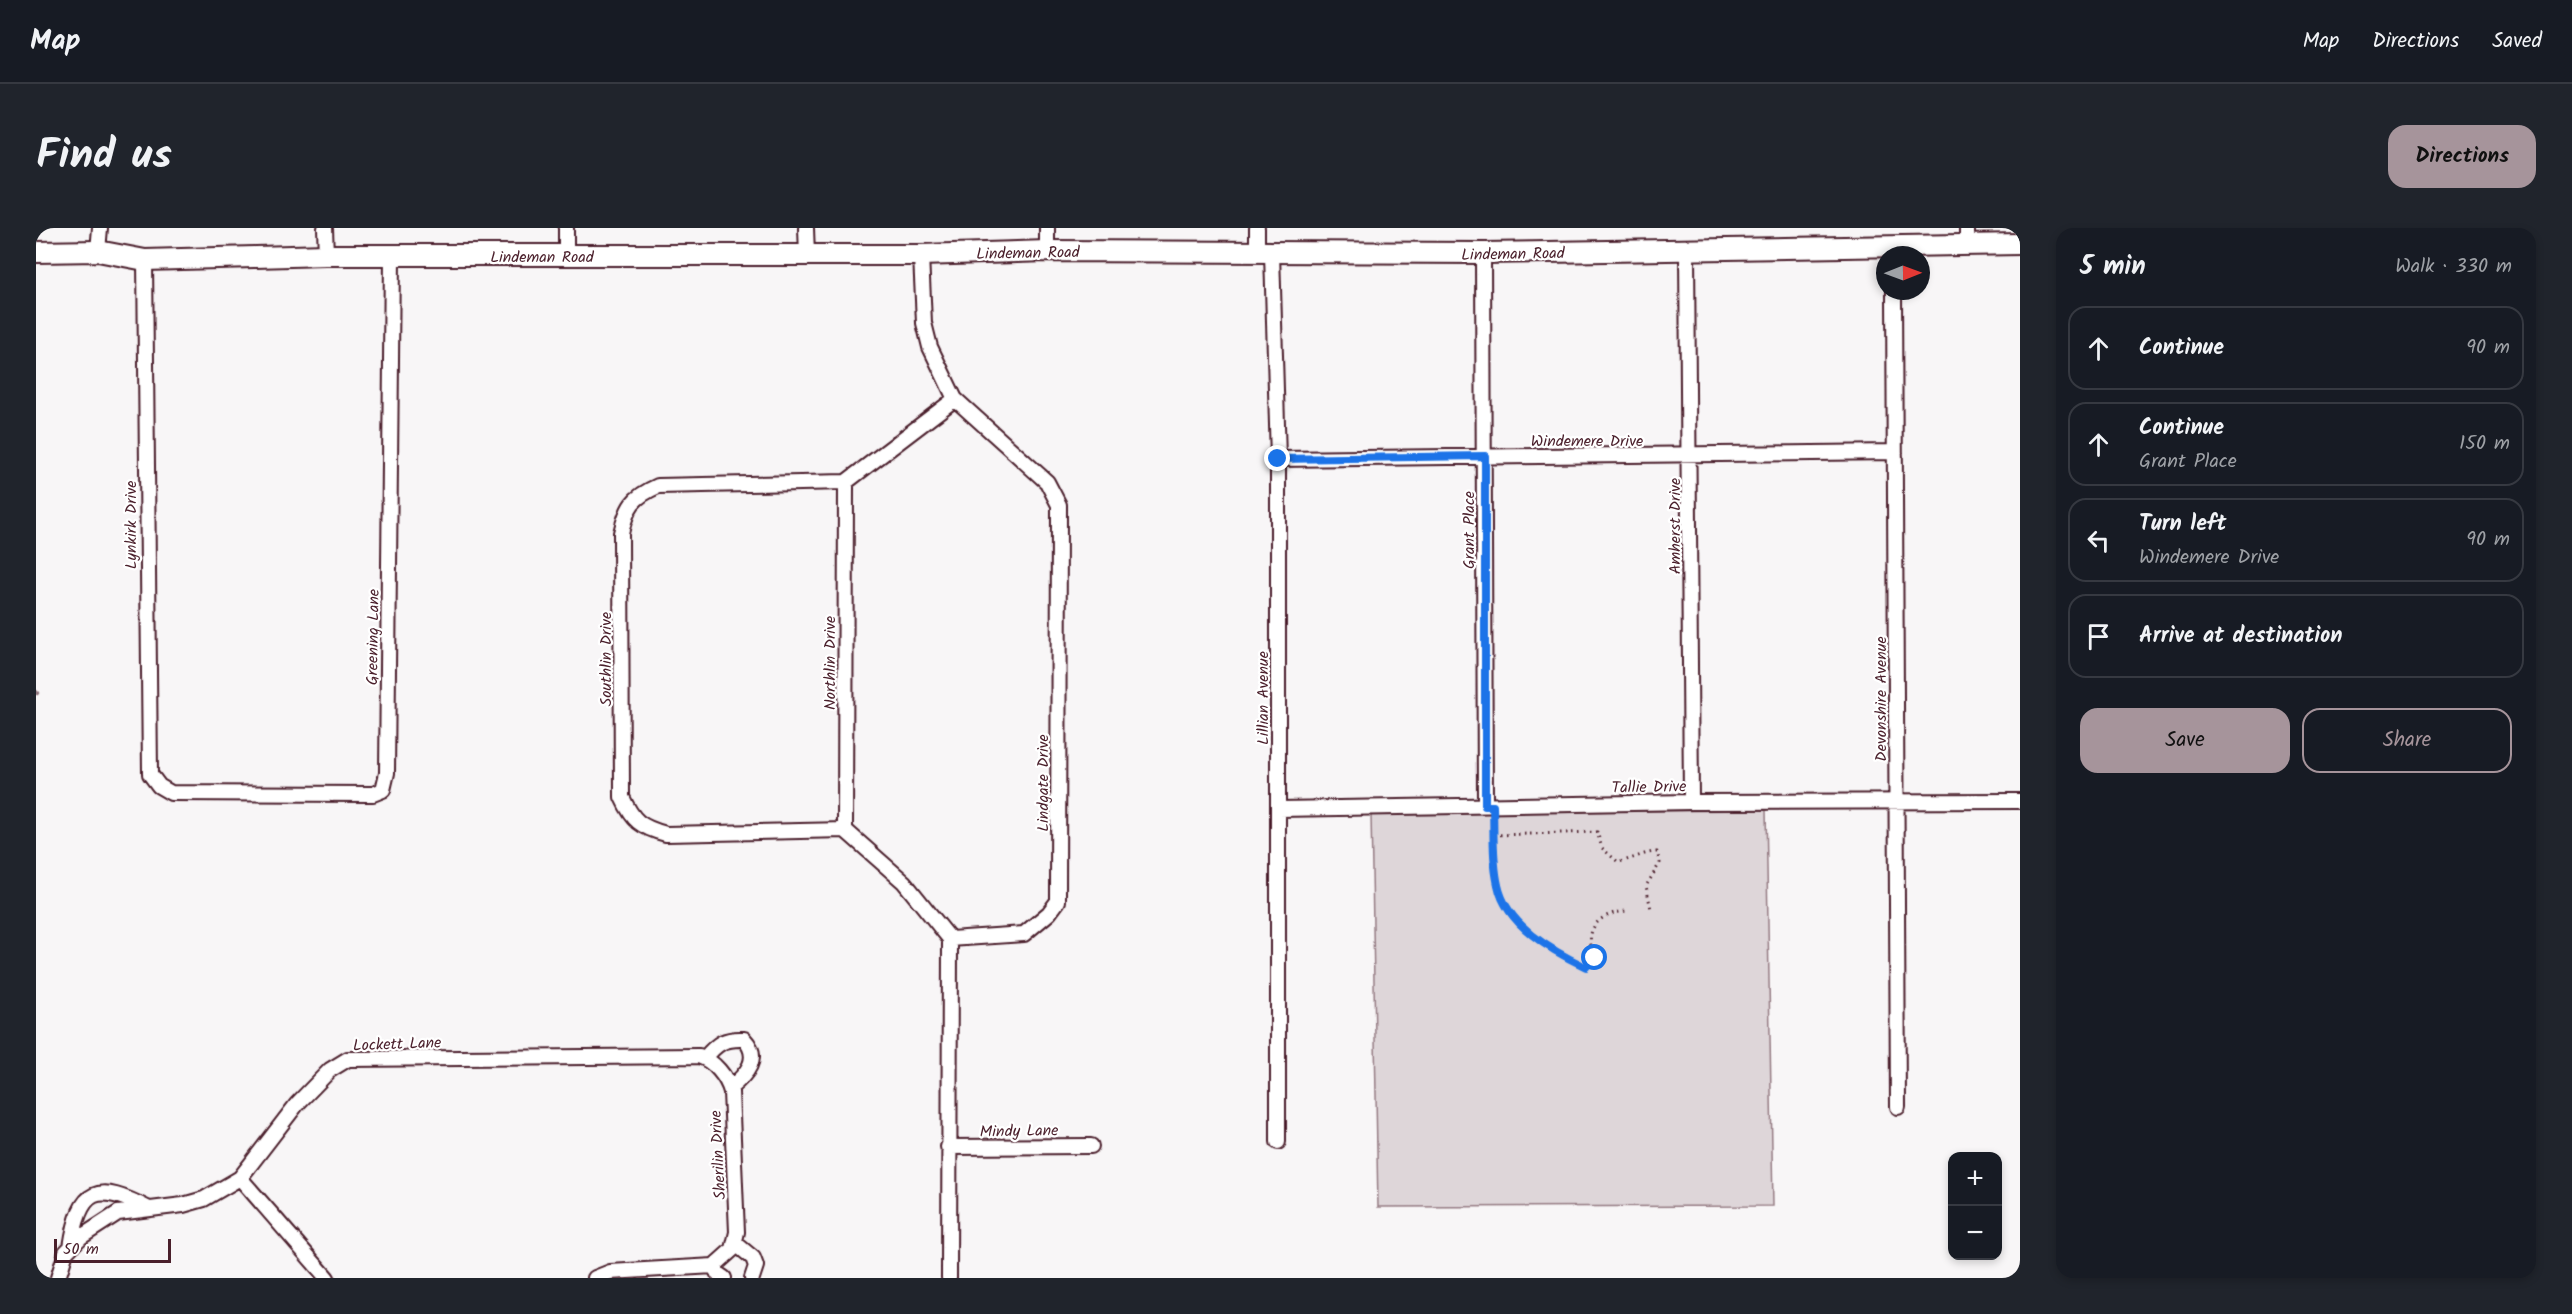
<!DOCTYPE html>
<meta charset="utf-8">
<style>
:root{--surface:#171b24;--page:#20242c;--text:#f1f3f6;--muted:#9ea1a6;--line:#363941;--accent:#a6949b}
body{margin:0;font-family:Kalam,sans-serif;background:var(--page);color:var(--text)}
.controls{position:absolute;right:18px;bottom:18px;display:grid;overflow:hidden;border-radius:12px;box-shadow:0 3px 9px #0003}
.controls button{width:54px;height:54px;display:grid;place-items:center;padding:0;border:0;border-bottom:2px solid var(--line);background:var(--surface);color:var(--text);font:30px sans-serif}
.compass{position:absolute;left:1840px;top:18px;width:54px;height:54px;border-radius:50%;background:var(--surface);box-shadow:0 3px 9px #0003;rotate:89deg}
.scale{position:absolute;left:18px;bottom:15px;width:117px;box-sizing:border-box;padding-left:6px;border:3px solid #4a1f2b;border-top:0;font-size:16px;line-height:21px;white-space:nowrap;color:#4a1f2b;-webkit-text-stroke:4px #fff;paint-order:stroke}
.stop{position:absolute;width:18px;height:18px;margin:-14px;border:4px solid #1a73e8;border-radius:50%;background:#fff}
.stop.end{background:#1a73e8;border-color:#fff;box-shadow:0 2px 6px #0008}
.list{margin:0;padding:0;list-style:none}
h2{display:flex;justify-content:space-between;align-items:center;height:78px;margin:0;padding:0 24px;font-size:26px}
h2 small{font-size:20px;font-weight:400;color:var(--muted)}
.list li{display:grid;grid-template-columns:39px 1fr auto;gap:18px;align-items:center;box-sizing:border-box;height:84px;margin:0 12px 12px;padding:0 12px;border:2px solid var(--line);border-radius:18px}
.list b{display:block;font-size:22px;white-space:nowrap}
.list p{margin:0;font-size:20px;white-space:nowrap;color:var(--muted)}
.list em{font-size:20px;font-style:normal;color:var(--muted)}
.actions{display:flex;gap:12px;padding:18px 24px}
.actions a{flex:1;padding:14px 0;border:2px solid var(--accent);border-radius:18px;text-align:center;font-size:21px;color:var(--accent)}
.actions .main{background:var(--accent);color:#111}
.icon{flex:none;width:33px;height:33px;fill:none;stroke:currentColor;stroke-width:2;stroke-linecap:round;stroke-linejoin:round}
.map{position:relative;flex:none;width:1984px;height:1050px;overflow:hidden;border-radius:18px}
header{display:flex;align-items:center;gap:36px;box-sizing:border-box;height:84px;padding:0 30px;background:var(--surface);border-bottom:2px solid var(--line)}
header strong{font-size:28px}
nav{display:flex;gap:33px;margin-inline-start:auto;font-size:21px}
.intro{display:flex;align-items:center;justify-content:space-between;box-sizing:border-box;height:144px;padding:0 36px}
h1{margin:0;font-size:42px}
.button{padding:15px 27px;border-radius:18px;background:var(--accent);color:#111;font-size:21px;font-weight:700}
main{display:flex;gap:36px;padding:0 36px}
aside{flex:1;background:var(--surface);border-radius:18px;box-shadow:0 3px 9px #0003}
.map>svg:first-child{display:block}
.green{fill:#ded6d9;stroke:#947a82;stroke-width:1.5}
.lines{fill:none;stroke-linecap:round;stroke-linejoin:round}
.stream{stroke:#8f747b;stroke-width:4.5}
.street-casing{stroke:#4a1f2b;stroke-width:18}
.secondary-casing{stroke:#4a1f2b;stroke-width:24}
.path{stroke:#4a1f2b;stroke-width:3;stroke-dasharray:1.5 4.5;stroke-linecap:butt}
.street{stroke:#fff;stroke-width:14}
.secondary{stroke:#fff;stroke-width:20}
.route{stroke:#1a73e8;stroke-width:8}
.labels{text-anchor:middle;stroke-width:4.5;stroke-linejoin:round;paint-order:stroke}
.street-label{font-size:16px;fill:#4a1f2b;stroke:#fff}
</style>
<header>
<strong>Map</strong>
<nav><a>Map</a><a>Directions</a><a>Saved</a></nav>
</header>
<div class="intro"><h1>Find us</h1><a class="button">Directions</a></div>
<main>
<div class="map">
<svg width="1984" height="1050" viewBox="0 0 1984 1050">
<rect width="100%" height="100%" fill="#f8f6f7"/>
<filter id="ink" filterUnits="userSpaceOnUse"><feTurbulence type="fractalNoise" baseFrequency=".0167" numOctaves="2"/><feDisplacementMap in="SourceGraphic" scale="12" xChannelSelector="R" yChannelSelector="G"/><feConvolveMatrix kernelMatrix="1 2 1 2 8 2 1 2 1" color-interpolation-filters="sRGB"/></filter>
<g filter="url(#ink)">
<path class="green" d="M1730 582 1737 978 1342 979 1335 585Z"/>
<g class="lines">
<path class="stream" d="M0 464 1 465"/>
<defs>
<path id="street" d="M289 0 290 27
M530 0V28
M770 0 771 27
M1011 0V23
M1221 0V25
M1931 16V0
M62 23 64 0
M1651 23 1655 574
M1236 25 1242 231V914
M1447 25 1449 578
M885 27 888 95 894 119 919 171 1011 254 1023 277 1022 673 1013 685 988 706 914 711 913 1050
M109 32 114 546 123 558 135 565 337 566 347 562 351 545 356 29
M1858 63 1862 879
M1242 231 1859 224
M1243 581 1655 574 1984 573
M809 602 630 606C604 599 597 593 586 569L585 305C591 278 597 269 622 258L810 254
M914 711 868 654 809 602 810 254 919 171
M669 830C681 815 689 810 708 811 726 830 710 847 694 860
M912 919 1055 918
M204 950 291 1050
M699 1015 717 1030 720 1038 716 1050
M35 1019C44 959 61 954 113 981
M678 1038 682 1046 688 1050
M22 1050 30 1024 45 1009 82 985 147 977 168 971 204 950 261 876 294 842 312 831 663 828C678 833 691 849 695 864L701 1004 697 1021 678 1038 574 1044 559 1050"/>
<path id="secondary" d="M0 24 62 23 109 32 290 27H885L1011 23 1447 25 1984 16"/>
</defs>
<use href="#street" class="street-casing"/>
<use href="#secondary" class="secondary-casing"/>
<path class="path" d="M1458 592C1458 613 1457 635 1462 657 1470 698 1515 722 1550 739L1559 730C1546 702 1562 685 1591 683
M1458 607 1561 604 1566 620 1582 634C1595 632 1608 624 1621 624L1624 635 1610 658 1615 681"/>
<use href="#street" class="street"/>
<use href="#secondary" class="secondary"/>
</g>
</g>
<g class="lines" filter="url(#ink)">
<path class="route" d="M1242 231 1449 228V578H1457C1458 604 1456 631 1462 657 1470 697 1516 723 1550 739L1559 730"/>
</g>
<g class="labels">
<g class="street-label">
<text transform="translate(992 24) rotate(-1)" y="6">Lindeman Road</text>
<text transform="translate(1477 25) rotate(-1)" y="6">Lindeman Road</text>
<text x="506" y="34">Lindeman Road</text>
<text x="1551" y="218">Windemere Drive</text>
<text transform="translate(94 297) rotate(-90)" y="6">Lynkirk Drive</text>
<text transform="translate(1638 298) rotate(-90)" y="6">Amherst Drive</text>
<text transform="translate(1432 302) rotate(-90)" y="6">Grant Place</text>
<text transform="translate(336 409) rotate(-89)" y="6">Greening Lane</text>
<text transform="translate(569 431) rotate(-90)" y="6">Southlin Drive</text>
<text transform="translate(793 435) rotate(-90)" y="6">Northlin Drive</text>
<text transform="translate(1226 470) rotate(-90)" y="6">Lillian Avenue</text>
<text transform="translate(1844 471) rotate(-90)" y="6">Devonshire Avenue</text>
<text transform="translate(1006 555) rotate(-90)" y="6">Lindgate Drive</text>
<text transform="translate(1613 558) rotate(-1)" y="6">Tallie Drive</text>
<text transform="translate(361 815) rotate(-2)" y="6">Lockett Lane</text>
<text transform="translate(983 902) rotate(-1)" y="6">Mindy Lane</text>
<text transform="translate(681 927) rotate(-93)" y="6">Sherilin Drive</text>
</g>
</g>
</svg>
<div class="controls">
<button>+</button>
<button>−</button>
</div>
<svg class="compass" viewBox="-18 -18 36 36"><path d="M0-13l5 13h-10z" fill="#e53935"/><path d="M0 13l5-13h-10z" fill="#9ea1a6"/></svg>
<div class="scale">50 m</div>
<div class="stop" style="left:1559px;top:730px"></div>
<div class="stop end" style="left:1242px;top:231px"></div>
</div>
<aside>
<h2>5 min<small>Walk · 330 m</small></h2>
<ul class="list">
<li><svg class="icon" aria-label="ahead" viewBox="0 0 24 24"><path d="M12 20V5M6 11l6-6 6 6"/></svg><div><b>Continue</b></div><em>90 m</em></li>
<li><svg class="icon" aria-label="ahead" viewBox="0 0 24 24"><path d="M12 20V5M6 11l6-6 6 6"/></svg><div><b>Continue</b><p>Grant Place</p></div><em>150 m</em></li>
<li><svg class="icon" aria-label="left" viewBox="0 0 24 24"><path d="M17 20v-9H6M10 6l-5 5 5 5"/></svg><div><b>Turn left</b><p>Windemere Drive</p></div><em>90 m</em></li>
<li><svg class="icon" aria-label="arrive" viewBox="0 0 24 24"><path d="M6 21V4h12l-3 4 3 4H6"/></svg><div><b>Arrive at destination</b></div></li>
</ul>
<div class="actions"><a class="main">Save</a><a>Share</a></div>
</aside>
</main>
